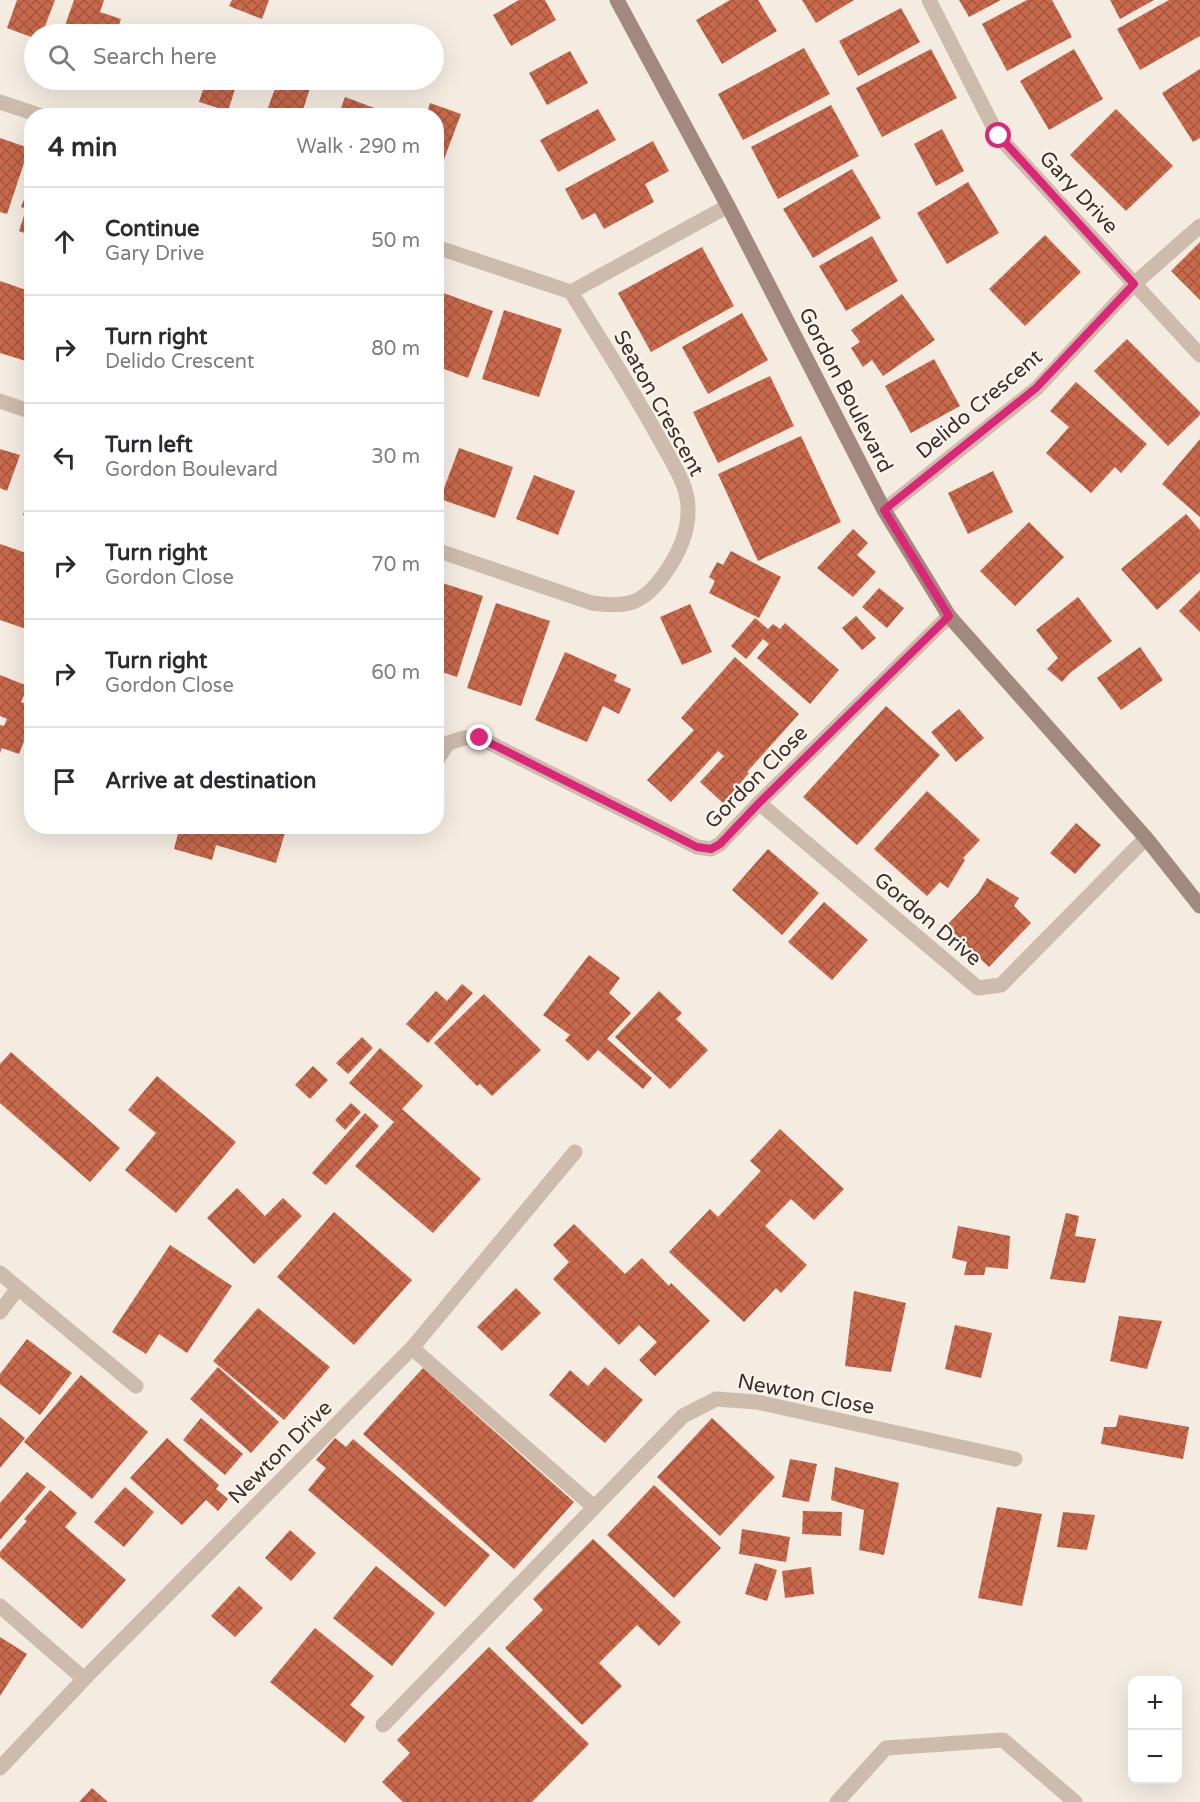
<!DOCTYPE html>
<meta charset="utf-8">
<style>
:root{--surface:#fff;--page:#f2f2f3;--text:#2b2b33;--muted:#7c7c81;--line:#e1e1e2}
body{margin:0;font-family:"Varela Round",sans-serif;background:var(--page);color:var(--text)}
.controls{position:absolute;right:18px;bottom:18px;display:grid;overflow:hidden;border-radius:12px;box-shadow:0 6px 24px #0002}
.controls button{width:54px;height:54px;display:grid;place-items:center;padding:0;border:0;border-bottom:2px solid var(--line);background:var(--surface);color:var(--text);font:30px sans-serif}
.stop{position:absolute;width:18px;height:18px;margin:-14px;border:4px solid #db2777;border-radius:50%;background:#fff}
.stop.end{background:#db2777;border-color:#fff;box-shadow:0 2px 6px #0008}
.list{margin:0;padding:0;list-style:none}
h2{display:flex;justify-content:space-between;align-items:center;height:78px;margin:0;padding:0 24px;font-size:26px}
h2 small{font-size:20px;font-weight:400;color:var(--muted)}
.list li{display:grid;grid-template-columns:39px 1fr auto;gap:18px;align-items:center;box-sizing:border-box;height:108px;padding:0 24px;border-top:2px solid var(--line)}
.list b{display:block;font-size:22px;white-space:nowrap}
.list p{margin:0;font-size:20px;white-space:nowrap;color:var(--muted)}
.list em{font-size:20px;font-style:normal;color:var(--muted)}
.icon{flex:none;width:33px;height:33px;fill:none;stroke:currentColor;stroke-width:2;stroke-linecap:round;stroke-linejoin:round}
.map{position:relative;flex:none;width:1200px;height:1802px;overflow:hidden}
.search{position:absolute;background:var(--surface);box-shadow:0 6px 24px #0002;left:24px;top:24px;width:420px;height:66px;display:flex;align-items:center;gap:15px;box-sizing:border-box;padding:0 21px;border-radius:33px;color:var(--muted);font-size:22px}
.panel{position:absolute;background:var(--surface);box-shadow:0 6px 24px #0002;left:24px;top:108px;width:420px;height:726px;border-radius:24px}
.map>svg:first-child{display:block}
.building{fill:url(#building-cross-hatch)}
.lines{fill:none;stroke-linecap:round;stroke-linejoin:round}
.lane{stroke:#cdbbac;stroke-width:15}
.street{stroke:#cdbbac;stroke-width:15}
.secondary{stroke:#a18a7d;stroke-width:15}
.route{stroke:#db2777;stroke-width:8}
.labels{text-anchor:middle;stroke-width:4.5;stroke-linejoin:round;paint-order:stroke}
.street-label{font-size:21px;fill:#3b302b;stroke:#fbf5ee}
</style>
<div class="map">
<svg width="1200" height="1802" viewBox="0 0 1200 1802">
<defs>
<pattern id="building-cross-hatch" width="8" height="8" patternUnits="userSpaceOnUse" patternTransform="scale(1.5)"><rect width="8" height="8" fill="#c8694b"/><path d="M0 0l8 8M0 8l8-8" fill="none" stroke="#a4573f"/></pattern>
</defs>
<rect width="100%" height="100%" fill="#f4ebe1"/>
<path class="building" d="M17 0H55L42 34H34V38L7 28Z
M74 0H104L100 12 121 19 116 34H62Z
M232 0H269L262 19 229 6Z
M519 0H545L556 20 511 46 493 15Z
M730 0H758L777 31 722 64 696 20Z
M802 0H854L816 23Z
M959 0H1001L969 17Z
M1027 0H1052L1072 37 1007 71 982 24Z
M1110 0H1154L1120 19Z
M1169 0H1200V36L1140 70 1117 29Z
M901 8 920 42 858 76 839 41Z
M804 48 830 94 743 140 718 94Z
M931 49 957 98 882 137 856 88Z
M1074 49 1103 99 1049 130 1020 81Z
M570 51 588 83 547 105 529 73Z
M1200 69V138L1193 142 1162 93Z
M206 80H238L228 111 199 102Z
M278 80H295L311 85 301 116H265Z
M345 97 377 109 374 116H338Z
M430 103 461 114 437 178 436 116H426Z
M831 105 859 156 778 199 751 147Z
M598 109 616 140 558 172 540 140Z
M1116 109 1173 166 1126 211 1070 155Z
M942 129 964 171 936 186 914 144Z
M0 138 29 148 7 214 0 212Z
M653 141 669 171 645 184 654 202 604 229 595 213 582 220 565 189Z
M852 169 881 218 813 258 783 209Z
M31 181H32V236L19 231 26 209 21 207Z
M968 182 999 233 947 264 917 213Z
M1045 235 1081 272 1025 326 989 289Z
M872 236 898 281 846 311 819 266Z
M1200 242V300L1171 271Z
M702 247 734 306 651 352 618 293Z
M0 281 32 292V354L29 362 0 353Z
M438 291 493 311 468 378 436 366V296Z
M902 294 935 340 883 376 872 360 863 367 851 348 860 342 851 330Z
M504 310 562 329 539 397 482 379Z
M742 313 768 360 708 394 682 347Z
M1127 339 1200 412V415L1168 446 1094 371Z
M934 359 960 406 911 433 885 386Z
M770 376 794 426 718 463 693 412Z
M1076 382 1147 444 1121 473 1115 467 1091 493 1046 453 1069 427 1050 411Z
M801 436 841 522 758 561 718 474Z
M1200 439V517L1162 484Z
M459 448 513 467 495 518 440 499Z
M0 449 20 455 7 491 0 488Z
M993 471 1013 512 968 534 948 493Z
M534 475 575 491 558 535 516 519Z
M32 491V518L23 515Z
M1186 514 1200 530V572L1157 610 1121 569Z
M1029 522 1064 557 1015 606 980 571Z
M853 529 868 543 857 555 876 572 853 597 817 568Z
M0 544 32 555V631L0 620Z
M731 551 781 577 759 618 709 593 715 581 709 577 717 562 723 565Z
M436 581 483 596 457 677 436 670Z
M879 588 904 608 887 628 862 607Z
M1200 590V632L1179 611Z
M1078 597 1112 641 1070 673 1062 682 1047 669 1058 658 1036 630Z
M496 603 550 621 521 706 467 688Z
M690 604 712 652 682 665 660 617Z
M856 616 876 638 862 650 842 628Z
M755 618 768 629 773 624 780 629 785 623 839 670 810 704 757 658 769 644 763 639 746 659 731 646Z
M1140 647 1163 680 1121 710 1097 678Z
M565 652 617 675 614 681 631 689 619 714 603 706 587 742 535 720Z
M735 657 799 714 747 772 749 773 723 803 700 782 724 756 718 751 671 802 647 780 694 730 681 718Z
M0 675 28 686 21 702 32 706V721L19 754 2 748 0 753V725L4 726 7 719 0 716Z
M886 706 940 755 857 845 803 797Z
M959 709 984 738 956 762 931 732Z
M927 791 980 840 963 858 965 860 948 888 940 882 927 896 874 849Z
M1076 823 1101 845 1075 874 1050 853Z
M180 826H287L276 863 216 845 212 860 174 849Z
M768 849 819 893 782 935 732 890Z
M987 878 1019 898 1014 906 1031 923 989 967 946 926 978 893Z
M824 902 868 940 832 980 788 942Z
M589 955 620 978 609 993 631 1013 607 1039 652 1078 643 1089 598 1050 588 1061 565 1040 570 1035 543 1015Z
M462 984 473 993 428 1043 406 1024 436 991 447 1001Z
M659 991 682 1013 676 1019 708 1050 670 1089 615 1037Z
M484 994 541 1050 492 1096 480 1084 477 1086 434 1043Z
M362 1037 373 1048 348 1074 336 1063Z
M380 1048 423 1086 402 1109 481 1179 433 1233 355 1166 394 1122 349 1083Z
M11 1052 120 1148 90 1182 0 1103V1064Z
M313 1066 328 1080 310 1099 295 1085Z
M157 1076 236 1142 176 1213 125 1170 156 1133 128 1110Z
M351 1103 361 1112 345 1130 335 1120Z
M365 1113 379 1126 326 1185 312 1173Z
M780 1129 844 1189 814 1220 791 1199 765 1226 807 1265 781 1293 776 1288 744 1322 669 1252 710 1209 718 1217 761 1171 750 1161Z
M237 1188 265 1216 283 1198 302 1216 254 1264 207 1218Z
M334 1212 412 1280 354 1345 277 1277Z
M1066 1213 1079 1216 1075 1236 1096 1239 1085 1283 1050 1279Z
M574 1224 625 1274 642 1258 669 1286 671 1283 710 1321 655 1376 639 1360 657 1342 639 1325 619 1345 553 1279 569 1262 553 1245Z
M958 1226 1010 1236 1008 1269 986 1267 984 1275H964L967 1262 952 1258Z
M170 1245 232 1286 187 1353 159 1334 146 1354 112 1332Z
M516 1288 541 1313 502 1351 477 1327Z
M854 1291 906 1303 891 1372 845 1366Z
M258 1308 330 1367 284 1420 213 1361Z
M1119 1316 1162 1321 1147 1369 1110 1361Z
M955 1325 992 1333 981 1378 945 1369Z
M27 1339 72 1373 40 1415 0 1384V1374Z
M218 1367 279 1422 251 1453 190 1399Z
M605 1367 643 1400 605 1443 549 1395 570 1370 588 1386Z
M423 1368 574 1502 514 1569 363 1434Z
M81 1375 148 1432 92 1499 24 1442Z
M1119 1415 1189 1427 1183 1459 1101 1444 1104 1427H1116Z
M0 1417 25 1438 0 1468Z
M201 1418 243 1454 225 1475 183 1440Z
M712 1418 775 1477 720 1536 657 1477Z
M167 1438 219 1485 216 1489 228 1499 218 1511 206 1500 182 1525 130 1478Z
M335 1438 346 1447 353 1439 490 1555 445 1607 308 1490 326 1468 316 1460Z
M790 1459 817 1464 809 1502 782 1497Z
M835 1467 899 1483 884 1555 859 1550 864 1510 831 1500Z
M27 1472 46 1487 0 1540V1503Z
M654 1485 721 1548 674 1598 607 1535Z
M125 1487 154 1512 124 1547 94 1522Z
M50 1490 77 1513 65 1527 126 1580 82 1629 0 1557V1552L27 1521 24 1519Z
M997 1507 1042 1514 1022 1606 978 1598Z
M803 1511 842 1512 841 1536 802 1534Z
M1063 1512 1095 1515 1087 1550 1057 1547Z
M742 1529 790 1537 786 1562 739 1554Z
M290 1530 316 1553 291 1581 265 1558Z
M593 1539 681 1622 659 1646 637 1625 599 1663 622 1686 582 1725 505 1648 543 1610 533 1599Z
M755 1563 777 1570 767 1601 745 1594Z
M376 1566 435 1613 392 1666 333 1618Z
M811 1567 814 1594 785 1598 782 1571Z
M239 1586 263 1608 235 1637 211 1616Z
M315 1628 374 1676 350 1705 365 1717 345 1743 270 1682Z
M0 1637 27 1654 0 1696Z
M489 1647 589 1744 532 1802H403L382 1782 410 1753 397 1740Z
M92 1788 108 1802H79Z"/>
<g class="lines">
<path class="lane" d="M837 1802 886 1748 1003 1740 1075 1802"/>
<path class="street" d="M929 0 998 136 1200 355
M0 102 42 116
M436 247 571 292
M571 292 728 206
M0 401 32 412
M884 510 1037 388 1134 284 1200 226
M436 550 592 603C626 608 643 604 663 576 677 557 689 533 688 508 688 487 675 467 665 449 636 395 603 344 571 292
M436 762 448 743 464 738H480L697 847 711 849 720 844 759 803 949 616
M759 803 978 988 1001 985 1146 838
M0 1273 136 1386
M0 1312 18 1288
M412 1348 594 1507
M0 1606 84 1679
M383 1725 683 1416 716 1399 757 1402 1015 1459
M0 1768 84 1679 412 1348 575 1152"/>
<path class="secondary" d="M617 0 728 206 884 510 949 616 1146 838 1200 906"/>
</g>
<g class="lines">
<path class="route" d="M480 738 697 847 711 849 720 844 759 803 949 616 884 510 1036 388 1134 284 999 136"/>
</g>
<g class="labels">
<g class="street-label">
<text transform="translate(1079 192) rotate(47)" y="7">Gary Drive</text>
<text transform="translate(846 390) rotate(63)" y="7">Gordon Boulevard</text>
<text transform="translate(659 403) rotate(61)" y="7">Seaton Crescent</text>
<text transform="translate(979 404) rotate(-40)" y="7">Delido Crescent</text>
<text transform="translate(756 777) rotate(-45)" y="7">Gordon Close</text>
<text transform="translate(928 919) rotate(40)" y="7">Gordon Drive</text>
<text transform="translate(806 1394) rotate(11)" y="7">Newton Close</text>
<text transform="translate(280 1452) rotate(-45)" y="7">Newton Drive</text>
</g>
</g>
</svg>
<div class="controls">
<button>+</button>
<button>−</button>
</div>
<div class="stop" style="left:999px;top:136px"></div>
<div class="stop end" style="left:480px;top:738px"></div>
<div class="search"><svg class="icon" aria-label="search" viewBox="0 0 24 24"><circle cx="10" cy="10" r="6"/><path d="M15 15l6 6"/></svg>Search here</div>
<section class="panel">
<h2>4 min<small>Walk · 290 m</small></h2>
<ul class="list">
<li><svg class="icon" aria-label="ahead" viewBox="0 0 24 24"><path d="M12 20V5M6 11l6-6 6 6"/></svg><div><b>Continue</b><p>Gary Drive</p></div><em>50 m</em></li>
<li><svg class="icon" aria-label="right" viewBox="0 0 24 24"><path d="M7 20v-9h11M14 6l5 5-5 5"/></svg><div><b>Turn right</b><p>Delido Crescent</p></div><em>80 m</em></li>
<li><svg class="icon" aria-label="left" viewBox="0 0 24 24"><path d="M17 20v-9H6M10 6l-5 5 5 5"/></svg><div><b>Turn left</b><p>Gordon Boulevard</p></div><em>30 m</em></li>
<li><svg class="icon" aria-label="right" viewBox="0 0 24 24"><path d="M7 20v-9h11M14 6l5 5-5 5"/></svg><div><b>Turn right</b><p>Gordon Close</p></div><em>70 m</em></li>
<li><svg class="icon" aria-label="right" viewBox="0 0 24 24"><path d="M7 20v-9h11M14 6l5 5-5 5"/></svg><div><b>Turn right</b><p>Gordon Close</p></div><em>60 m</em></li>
<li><svg class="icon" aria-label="arrive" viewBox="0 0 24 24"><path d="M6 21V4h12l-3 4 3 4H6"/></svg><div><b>Arrive at destination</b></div></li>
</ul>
</section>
</div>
